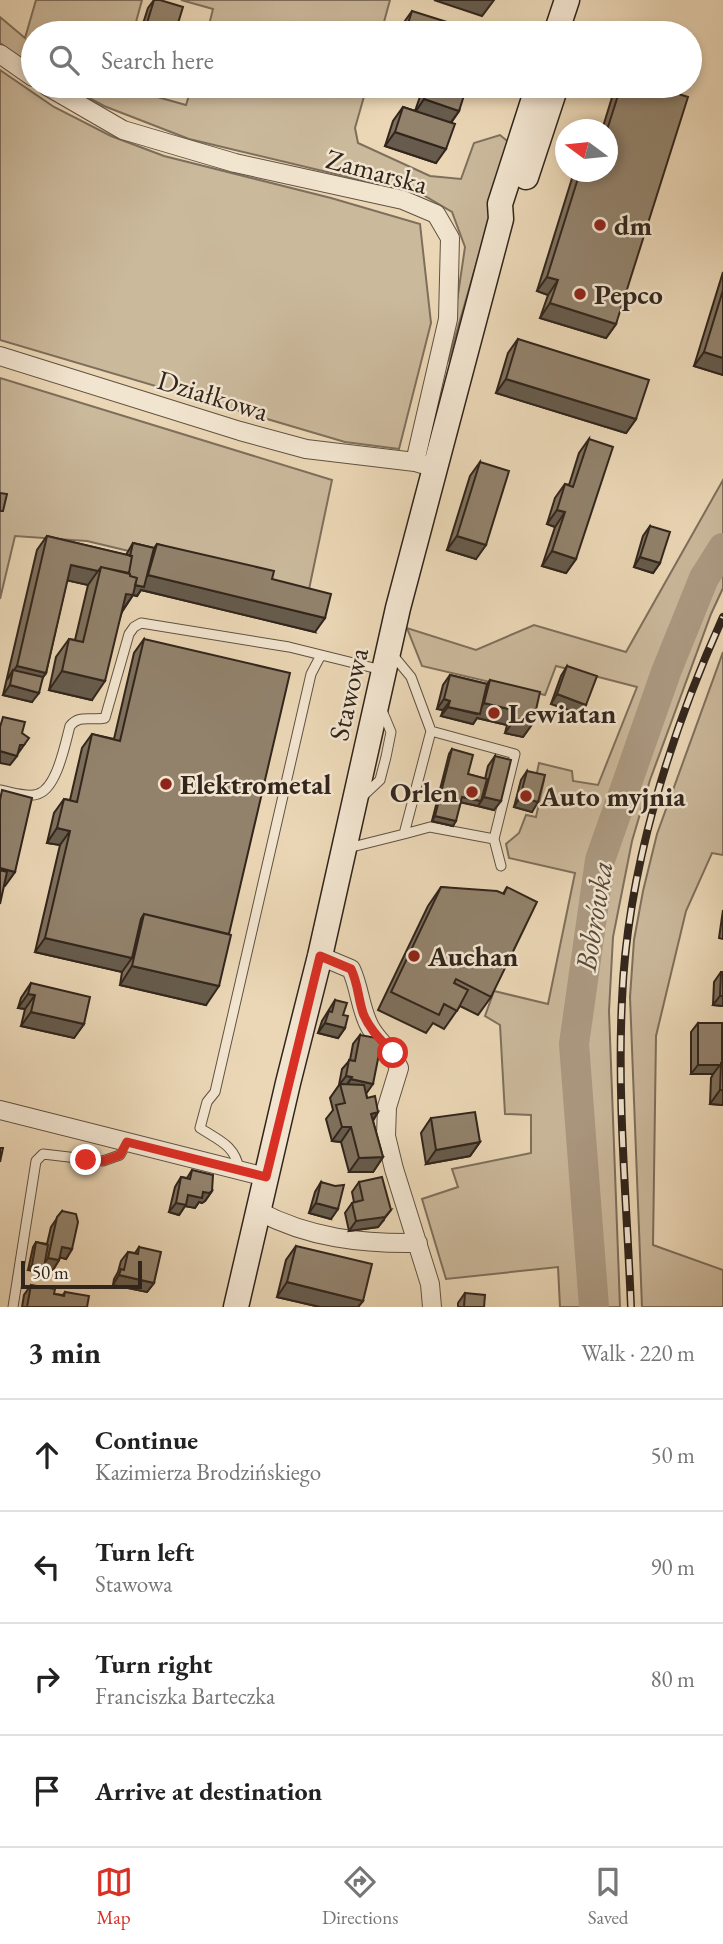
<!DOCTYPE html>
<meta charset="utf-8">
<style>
:root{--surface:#fff;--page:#f2f2f2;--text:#222;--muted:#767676;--line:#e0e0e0;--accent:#d93025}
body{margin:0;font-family:"EB Garamond",serif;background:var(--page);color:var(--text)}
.compass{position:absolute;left:555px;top:119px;width:63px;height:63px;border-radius:50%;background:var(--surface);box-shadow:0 4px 10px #0003;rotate:285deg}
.scale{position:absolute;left:21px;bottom:18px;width:121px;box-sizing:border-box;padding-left:7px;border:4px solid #31251c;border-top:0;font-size:19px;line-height:24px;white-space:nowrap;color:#31251c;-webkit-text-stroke:5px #f2e5d0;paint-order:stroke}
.stop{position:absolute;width:21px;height:21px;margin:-16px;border:5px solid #d93025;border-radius:50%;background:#fff}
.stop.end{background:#d93025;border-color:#fff;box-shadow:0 2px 7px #0008}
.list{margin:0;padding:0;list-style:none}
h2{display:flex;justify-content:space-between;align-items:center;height:91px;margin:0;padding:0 28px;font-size:30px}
h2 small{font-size:23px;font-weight:400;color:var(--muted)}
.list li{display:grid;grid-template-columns:46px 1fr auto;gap:21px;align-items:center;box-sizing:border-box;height:112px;padding:0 28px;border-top:2px solid var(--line)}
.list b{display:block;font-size:26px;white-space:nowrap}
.list p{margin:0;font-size:23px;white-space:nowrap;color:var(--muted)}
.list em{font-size:23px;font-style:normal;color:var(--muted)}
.icon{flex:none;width:38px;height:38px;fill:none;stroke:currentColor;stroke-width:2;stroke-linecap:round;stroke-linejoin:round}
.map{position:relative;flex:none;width:723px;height:1307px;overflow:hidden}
.search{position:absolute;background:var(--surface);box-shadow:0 4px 10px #0003;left:21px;right:21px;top:21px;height:77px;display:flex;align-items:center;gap:18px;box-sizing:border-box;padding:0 24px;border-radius:38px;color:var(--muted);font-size:26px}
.sheet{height:539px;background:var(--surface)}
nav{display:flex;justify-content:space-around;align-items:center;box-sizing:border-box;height:98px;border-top:2px solid var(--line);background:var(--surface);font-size:19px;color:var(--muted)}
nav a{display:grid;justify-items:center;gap:4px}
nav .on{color:var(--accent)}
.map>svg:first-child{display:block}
.green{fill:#cbb99c;stroke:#7e6f5c;stroke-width:2}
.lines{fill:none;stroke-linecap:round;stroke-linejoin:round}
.river{stroke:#ac9a82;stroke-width:30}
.lane-casing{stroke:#605242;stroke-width:11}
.street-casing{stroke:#605242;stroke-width:20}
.secondary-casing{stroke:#31251c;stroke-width:27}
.lane{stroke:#f2e5d0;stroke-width:9}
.street{stroke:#f2e5d0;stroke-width:18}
.secondary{stroke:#f2e5d0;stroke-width:24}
.rail-casing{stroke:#31251c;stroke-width:8}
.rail{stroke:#f2e5d0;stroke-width:5;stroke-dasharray:16;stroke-linecap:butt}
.wall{fill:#7e705d;stroke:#31251c;stroke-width:2}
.shaded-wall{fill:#665b4c;stroke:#31251c;stroke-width:2}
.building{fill:#92826c;stroke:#31251c;stroke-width:2}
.route{stroke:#d93025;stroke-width:9}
.poi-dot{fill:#8f2418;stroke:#f2e5d0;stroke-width:2.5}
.labels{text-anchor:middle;stroke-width:5;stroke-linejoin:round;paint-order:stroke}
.street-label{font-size:28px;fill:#31251c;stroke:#f2e5d0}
.poi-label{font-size:28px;font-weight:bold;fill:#31251c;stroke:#f2e5d0;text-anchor:start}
.water-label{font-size:30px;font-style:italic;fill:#56483b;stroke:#f2e5d0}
</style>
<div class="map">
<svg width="723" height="1307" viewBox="0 0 723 1307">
<rect width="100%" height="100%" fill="#ebd7b6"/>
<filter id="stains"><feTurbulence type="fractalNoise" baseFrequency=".00286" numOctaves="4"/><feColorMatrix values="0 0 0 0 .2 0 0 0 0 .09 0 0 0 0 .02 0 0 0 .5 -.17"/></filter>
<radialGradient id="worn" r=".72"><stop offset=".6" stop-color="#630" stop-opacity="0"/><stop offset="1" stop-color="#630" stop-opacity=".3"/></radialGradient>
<path class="green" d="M36 0H142L133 33H33V67L0 43V17L25 38Z
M181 0H390L381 33H207L213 9Z
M0 70 54 107 111 136 164 156 331 198 420 224 431 323 399 449 345 442 0 340Z
M67 86H118L186 105 192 86H367L355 128 358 143 430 176 461 179 474 143 500 135 511 144 448 362 465 247 452 212 423 195 189 139 104 106Z
M0 378 332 480 308 594 87 541 15 536 0 599Z
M723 480V588L711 614 650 780 632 841 613 937 609 1011 620 1307H560L558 1267 446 1279 422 1199 458 1187 452 1169 531 1153V1115L505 1114 500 1025 485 1016 494 991 548 1004 575 873 509 858 506 844 519 833 526 815 536 817 544 780 536 777 539 763 572 771 573 781 598 785 637 687 556 666 545 695 422 666 407 628 476 650 534 625 626 652Z
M723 652V855L712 853 686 911 656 1036 653 1245 723 1270V1307H642L630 997 634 940 643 891 657 834Z"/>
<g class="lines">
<path class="river" d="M594 1307 574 1044 600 860 666 672 704 578 723 548"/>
<defs>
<path id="lane" d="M431 731 515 754 494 839
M0 790C11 792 28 798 38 794 57 788 65 744 70 726 79 714 91 721 105 718L129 634 134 627 141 623 289 647 382 670
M363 796 380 780 386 757 391 732 381 708
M404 834 430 827 494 839 501 866
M348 848 404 834 431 731 411 677 392 654
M239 1169C235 1145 218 1140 200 1128L207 1102 215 1092 311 674 321 655
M13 1307 36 1161 43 1154 103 1161 120 1155 127 1142"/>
<path id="street" d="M0 54 33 77
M47 86 123 130 235 163 403 200 436 214 450 238 448 319 415 462 435 468
M0 356 240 431 306 449 415 462
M320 956 351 969C360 988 360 1009 370 1027 379 1043 391 1049 399 1068L387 1107 386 1136 394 1169 430 1284 432 1307
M0 1110 266 1177
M258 1211C309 1238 362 1244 418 1243"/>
<path id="secondary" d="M556 33 567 0
M526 177 556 86
M236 1307 288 1083 320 956 398 608 501 219 500 204 538 86"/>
</defs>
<use href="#lane" class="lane-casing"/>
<use href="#street" class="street-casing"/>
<use href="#secondary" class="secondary-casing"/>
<use href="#lane" class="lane"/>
<use href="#street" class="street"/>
<use href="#secondary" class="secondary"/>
<defs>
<path id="rail" d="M631 1307C627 1206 617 1100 622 1000 627 871 670 734 723 617"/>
</defs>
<use href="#rail" class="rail-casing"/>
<use href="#rail" class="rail"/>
</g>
<path class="wall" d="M154 0H160L175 33H140L148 8Z
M412 11 447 33H399L402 25Z
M426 86H464L459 111 451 123 436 163 385 146 393 121 403 107 415 111 422 91Z
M617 86H653L616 324 606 338 540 318 548 295 537 291 574 172H607V130H602L614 91Z
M723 272V375L694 366Z
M518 339 636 419 626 433 496 393 508 353Z
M589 439 576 559 566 573 542 566 555 527 547 524 555 498 565 484 569 485 579 453Z
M480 462 476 559 447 550 470 476Z
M650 526 660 563 653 573 634 567 643 536Z
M47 536 126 555 133 543 154 548 157 544 272 579 315 632 141 590 137 596 133 595 122 612 92 700 49 690 56 657 69 639 75 640 88 585 67 580 46 673 43 677 32 702 3 695 37 550Z
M144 639 206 1005 120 985 122 972 35 952 60 845 47 843 54 813 64 799 70 800 82 748 92 734 114 739 134 653Z
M567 666 580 714 551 704 561 676Z
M450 675 487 684 490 680 533 723 523 737 505 733 507 725 477 718 473 724 441 716 443 710 437 709 443 685Z
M452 749 468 774 485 779 488 766 495 756 494 810 461 802 453 826 432 821 449 754Z
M527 771 532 812 514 807 521 780Z
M441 887 503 894 507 887 491 997 478 1015 460 1006 444 1029 433 1023 426 1033 378 1010 428 906Z
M723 910V939L719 938Z
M721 972H723V1006L713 1005 714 982Z
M31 983 84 1024 74 1038 21 1026 25 1009 18 1008 21 998Z
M335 1000 343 1015 345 1028 338 1038 318 1033 322 1021Z
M698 1023 723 1063V1105L710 1104 711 1078 713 1074H691V1032Z
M360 1035 366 1093 367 1098 378 1112 373 1121 383 1157 373 1172H349L341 1142 332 1141 326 1119 333 1110 330 1098 339 1085 342 1069 350 1060 353 1044Z
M431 1118 480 1142 470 1156 426 1164 421 1133Z
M192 1170 212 1191 205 1201 202 1203 199 1202 195 1208 185 1206 179 1215 169 1212 175 1187 181 1177 187 1178Z
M321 1182 331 1219 309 1213 315 1192Z
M359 1182 384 1220 378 1227 349 1231 345 1213 352 1203 354 1202 352 1192Z
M62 1211 72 1249 66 1259 60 1257 59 1260 53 1270 43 1268 40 1272 28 1270 33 1247 36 1242 47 1244 51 1227Z
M296 1246 363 1301 358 1307H320L277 1297 286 1260Z
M139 1247 154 1283 147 1292 113 1285 114 1279 118 1272 121 1261 128 1252 135 1253Z
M31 1285 54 1294 63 1295 65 1292 87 1307H22L24 1295Z
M465 1293 484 1307H458V1303Z"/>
<path class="shaded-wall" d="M434 0H494L482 16Z
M147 23 165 28 161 33H140Z
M424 99 459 111 449 125 414 114Z
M395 132 446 149 436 163 385 146Z
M547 277 558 280 548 295 537 291Z
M550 303 616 324 606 338 540 318Z
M704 352 723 358V375L694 366Z
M506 379 636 419 626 433 496 393Z
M557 510 565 512 555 527 547 524Z
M457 536 486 545 476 559 447 550Z
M552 551 576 559 566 573 542 566Z
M640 557 660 563 653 573 634 567Z
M71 565 98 571 88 585 61 579Z
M148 575 325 618 315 632 141 590 137 596 133 595 120 614 124 582 141 586Z
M17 666 46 673 36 687 13 670 7 680Z
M62 671 105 681 92 700 49 690Z
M10 685 39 693 32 702 3 695Z
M557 694 586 705 580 714 551 704Z
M444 699 450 701 443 710 437 709Z
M484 703 517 711 507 725 477 718 473 724 441 716 448 707 477 714Z
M515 719 533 723 523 737 505 733Z
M20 745H24L17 755Z
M0 751 17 756 10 765 0 763Z
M462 797 481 801 478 806 459 802Z
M484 797 501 801 494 810 478 806Z
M520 797 538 802 532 812 514 807Z
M435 816 456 821 453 826 432 821Z
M57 828 70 831 60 845 47 843Z
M0 868 15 872 5 886 0 885Z
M45 938 132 958 122 972 35 952Z
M132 966 219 986 206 1005 120 985Z
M28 994 35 995 25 1009 18 1008Z
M720 996H723V1006L713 1005Z
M31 1012 84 1024 74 1038 21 1026Z
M325 1023 345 1028 338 1038 318 1033Z
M698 1065H720L713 1074H691Z
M346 1076 352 1077 345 1087 340 1084Z
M351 1079 373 1084 366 1094 344 1089Z
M720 1090H723V1105L710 1104Z
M378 1112 368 1127 371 1114Z
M342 1127H351L341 1142 332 1141Z
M480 1142 470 1156 426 1164 436 1150Z
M383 1157 373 1172H349L359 1158Z
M212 1191 205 1201 202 1203 199 1202 195 1208 185 1206 179 1215 169 1212 176 1203 188 1195Z
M316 1203 338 1209 331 1219 309 1213Z
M391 1210 378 1227 349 1231 356 1221Z
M62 1247 72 1249 66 1259 55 1256Z
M48 1258 59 1260 53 1270 43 1268 40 1272 28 1270 32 1265 42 1267Z
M119 1275 154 1283 147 1292 113 1285Z
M287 1282 363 1301 358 1307H320L277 1297Z"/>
<path class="building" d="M154 0H160L183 7 175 33H163L165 28 147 23Z
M412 11 450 23 447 33H405Z
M463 27 480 33H460Z
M429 86H464V88L466 89 459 111 424 99Z
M621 86H653L688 97 616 324 550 303 558 280 547 277 580 172H607V130Z
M403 107 455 124 446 149 395 132Z
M723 290V358L704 352Z
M518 339 649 380 636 419 506 379Z
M589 439 613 447 576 559 552 551 565 512 557 510 565 484 573 487Z
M480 462 509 471 486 545 457 536Z
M0 493 7 494 3 511H0Z
M650 526 670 532 660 563 640 557Z
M47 536 132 556 129 573 101 567 98 571 71 565 46 673 17 666Z
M133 543 154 548 144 587 135 585 137 578 130 576V574L129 573 132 556H130Z
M157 544 274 571 272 579 331 594 325 618 148 575Z
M101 567 130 574V576L137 578 133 595 126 594 105 681 62 671 69 639 83 642Z
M144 639 290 673 229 934 144 914 141 919 132 958 45 938 70 831 57 828 64 799 77 802 92 734 120 741Z
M567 666 597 676 586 705 557 694Z
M13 670 43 677 39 693 10 685Z
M450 675 487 684 480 714 448 707 450 701 444 699Z
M490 680 540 692 533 723 515 719 517 711 484 703Z
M3 717 25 722 22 733 29 738 24 745H20L17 756 0 751V727Z
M452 749 473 755 468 774 487 779 481 801 462 797 456 821 435 816Z
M495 756 511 760 501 801 484 797Z
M527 771 545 775 538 802 520 797Z
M2 790 32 798 15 872 0 868V800Z
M0 870 7 872 0 904Z
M441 887 497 891 504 894 507 887 537 902 491 997 456 979 454 983 468 990 457 1011 444 1004 439 1015 391 992Z
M144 914 231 935 219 986 132 966Z
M721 972H723V996H720Z
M31 983 90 997 84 1024 31 1012 35 995 28 994Z
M335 1000 347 1003 343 1015 348 1016 345 1028 325 1023 329 1011 332 1012Z
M698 1023H722V1063H721V1065H698Z
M360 1035 382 1039 373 1084 351 1079 352 1077 346 1076 349 1060 355 1061Z
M721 1063H723V1090H720Z
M340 1084 364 1085 367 1098 375 1096 378 1112 371 1114 383 1157 359 1158 351 1127H342L336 1105 345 1103Z
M475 1112 480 1142 436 1150 431 1118Z
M0 1148H3L0 1162Z
M192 1170 213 1175 212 1191 209 1193 203 1192 202 1198 188 1195 186 1205 176 1203 181 1177 190 1179Z
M382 1177 391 1210 385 1217 356 1221 352 1203 363 1200 359 1182Z
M321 1182 335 1186 344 1185 338 1209 316 1203Z
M62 1211 76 1214 78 1222 72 1249 62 1247 59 1260 48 1258 57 1217Z
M36 1242 48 1245 44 1267 32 1265Z
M296 1246 372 1264 363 1301 287 1282Z
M139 1247 161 1252 154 1283 119 1275 121 1269 124 1270 128 1252 138 1254Z
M31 1285 55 1289 54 1294 60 1295 64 1296 65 1292 89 1296 87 1307H27Z
M465 1293 485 1295 484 1307H464Z"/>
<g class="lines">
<path class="route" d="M86 1160 103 1161 120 1155 127 1142 266 1177 320 956 351 969C358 983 358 998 363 1013 369 1029 382 1041 393 1053"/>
</g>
<g class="poi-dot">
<circle cx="600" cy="225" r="7"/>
<circle cx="580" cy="294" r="7"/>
<circle cx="494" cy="713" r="7"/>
<circle cx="166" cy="784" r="7"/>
<circle cx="472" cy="792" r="7"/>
<circle cx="526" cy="796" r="7"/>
<circle cx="414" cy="956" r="7"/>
</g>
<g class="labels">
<g class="street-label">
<text transform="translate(377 171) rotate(15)" y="10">Zamarska</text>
<text transform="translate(213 395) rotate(17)" y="10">Działkowa</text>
<text transform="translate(348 694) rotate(-77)" y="10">Stawowa</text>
</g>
<g class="poi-label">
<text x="614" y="235">dm</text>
<text x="594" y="304">Pepco</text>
<text x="508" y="723">Lewiatan</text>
<text x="180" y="794">Elektrometal</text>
<text x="458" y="802" text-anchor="end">Orlen</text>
<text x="540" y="806">Auto myjnia</text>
<text x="428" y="966">Auchan</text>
</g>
<g class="water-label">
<text transform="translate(594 916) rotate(-81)" y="10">Bobrówka</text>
</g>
</g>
<rect width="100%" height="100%" filter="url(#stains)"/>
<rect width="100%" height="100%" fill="url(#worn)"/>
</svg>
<svg class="compass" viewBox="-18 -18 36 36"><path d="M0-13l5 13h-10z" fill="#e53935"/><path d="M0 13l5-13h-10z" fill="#767676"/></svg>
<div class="scale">50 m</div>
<div class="stop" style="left:393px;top:1053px"></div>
<div class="stop end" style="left:86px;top:1160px"></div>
<div class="search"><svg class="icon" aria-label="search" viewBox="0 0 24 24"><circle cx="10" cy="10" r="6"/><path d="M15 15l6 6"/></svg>Search here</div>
</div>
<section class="sheet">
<h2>3 min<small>Walk · 220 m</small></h2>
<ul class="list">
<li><svg class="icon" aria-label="ahead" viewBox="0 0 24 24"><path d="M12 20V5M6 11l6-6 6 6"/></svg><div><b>Continue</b><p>Kazimierza Brodzińskiego</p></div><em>50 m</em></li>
<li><svg class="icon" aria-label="left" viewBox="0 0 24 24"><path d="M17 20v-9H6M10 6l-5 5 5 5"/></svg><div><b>Turn left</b><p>Stawowa</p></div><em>90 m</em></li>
<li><svg class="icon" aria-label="right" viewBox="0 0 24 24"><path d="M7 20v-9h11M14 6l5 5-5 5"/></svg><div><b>Turn right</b><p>Franciszka Barteczka</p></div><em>80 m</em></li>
<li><svg class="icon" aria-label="arrive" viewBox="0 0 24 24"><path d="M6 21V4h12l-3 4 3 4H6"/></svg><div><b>Arrive at destination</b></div></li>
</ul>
</section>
<nav>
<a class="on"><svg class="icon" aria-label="map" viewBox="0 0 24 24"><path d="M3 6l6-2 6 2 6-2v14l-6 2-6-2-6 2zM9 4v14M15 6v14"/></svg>Map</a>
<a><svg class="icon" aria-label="directions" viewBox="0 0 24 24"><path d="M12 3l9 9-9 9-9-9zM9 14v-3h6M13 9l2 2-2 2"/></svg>Directions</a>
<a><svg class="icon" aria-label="saved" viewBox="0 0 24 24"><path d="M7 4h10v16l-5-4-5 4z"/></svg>Saved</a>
</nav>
